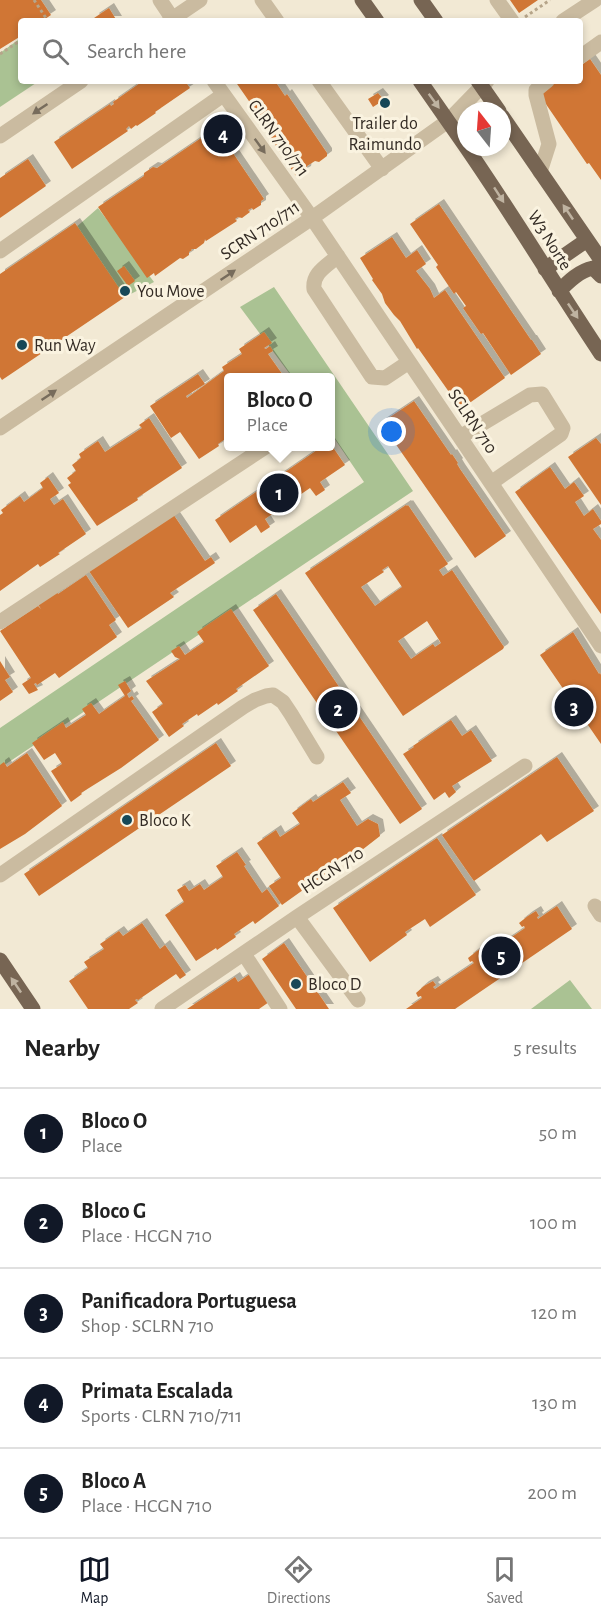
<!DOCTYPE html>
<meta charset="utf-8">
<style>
:root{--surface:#fff;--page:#f6f6f6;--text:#222;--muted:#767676;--line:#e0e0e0;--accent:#111827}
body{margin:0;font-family:"Alegreya Sans",sans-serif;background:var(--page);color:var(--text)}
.compass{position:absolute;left:457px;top:102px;width:54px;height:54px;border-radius:50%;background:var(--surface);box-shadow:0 3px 9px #0003;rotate:343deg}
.you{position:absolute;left:392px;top:432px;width:21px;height:21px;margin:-15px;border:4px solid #fff;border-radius:50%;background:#1a73e8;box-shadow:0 0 0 9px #1a73e833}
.badge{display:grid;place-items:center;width:39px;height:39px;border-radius:50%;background:var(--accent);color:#fff;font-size:20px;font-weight:700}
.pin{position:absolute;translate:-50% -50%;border:3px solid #fff;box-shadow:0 2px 6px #0006}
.popup{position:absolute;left:224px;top:373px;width:111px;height:78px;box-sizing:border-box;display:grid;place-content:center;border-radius:6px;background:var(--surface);filter:drop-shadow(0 2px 4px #0005);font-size:20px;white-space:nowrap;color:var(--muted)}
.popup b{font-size:22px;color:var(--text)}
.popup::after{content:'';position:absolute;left:50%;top:100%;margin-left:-12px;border:12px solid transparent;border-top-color:var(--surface)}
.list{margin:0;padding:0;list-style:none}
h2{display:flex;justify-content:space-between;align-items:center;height:78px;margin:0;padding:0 24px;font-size:26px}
h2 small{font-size:20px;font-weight:400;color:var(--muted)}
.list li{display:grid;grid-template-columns:39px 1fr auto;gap:18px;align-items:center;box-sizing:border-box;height:90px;padding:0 24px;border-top:2px solid var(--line)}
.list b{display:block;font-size:22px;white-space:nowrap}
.list p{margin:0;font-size:20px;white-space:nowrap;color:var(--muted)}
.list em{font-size:20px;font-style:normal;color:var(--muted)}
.icon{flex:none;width:33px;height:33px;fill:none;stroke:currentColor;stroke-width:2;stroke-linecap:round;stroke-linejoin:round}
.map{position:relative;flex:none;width:601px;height:1009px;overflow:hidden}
.search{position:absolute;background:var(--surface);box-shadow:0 3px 9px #0003;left:18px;right:18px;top:18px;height:66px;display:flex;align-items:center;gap:15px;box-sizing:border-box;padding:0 21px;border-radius:6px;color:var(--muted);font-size:22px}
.sheet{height:528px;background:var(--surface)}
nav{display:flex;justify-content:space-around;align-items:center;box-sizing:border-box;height:84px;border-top:2px solid var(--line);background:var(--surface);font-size:16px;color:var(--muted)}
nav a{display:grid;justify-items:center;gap:3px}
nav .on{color:var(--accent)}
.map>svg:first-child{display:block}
.green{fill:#aac293}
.building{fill:#d07634;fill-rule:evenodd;filter:url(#shadow)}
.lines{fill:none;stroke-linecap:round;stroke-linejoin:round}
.path{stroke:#b6a58a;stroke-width:3;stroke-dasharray:3 3;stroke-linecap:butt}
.minor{stroke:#cabba0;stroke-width:15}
.major{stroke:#776553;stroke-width:15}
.oneway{fill:#bfb3a1}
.oneway2{fill:#776c5c}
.poi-dot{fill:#174857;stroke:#faf3e0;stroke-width:2}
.labels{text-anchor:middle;stroke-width:6;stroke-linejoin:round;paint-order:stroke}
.poi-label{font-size:18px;fill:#332b24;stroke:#faf3e0;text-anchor:start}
.street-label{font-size:18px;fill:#332b24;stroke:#faf3e0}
</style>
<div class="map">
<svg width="601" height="1009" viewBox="0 0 601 1009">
<defs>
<filter id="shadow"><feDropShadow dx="5" dy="-5" stdDeviation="0" flood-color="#0004"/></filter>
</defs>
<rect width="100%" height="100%" fill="#f2e9d4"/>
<path class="green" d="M21 38V81H39L0 107V53Z
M98 208 154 282 125 297 74 229Z
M274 287 413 491 0 768V728L364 482 330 432V378L292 377 240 307Z
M570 980 592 1009H531Z"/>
<path class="building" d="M0 0H41L51 15 42 21H21V36L0 49Z
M510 0H538L519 13Z
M109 8 117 21H97L94 18Z
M590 59 601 75V180L589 163 587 164 539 94 558 81H580V66Z
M143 81H185L190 88 155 112 156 113 137 126 136 125 131 129 129 126 126 129 128 131 72 169 54 142 110 104 111 106 114 104 113 102Z
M235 81H275L285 96 287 94 327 153V156L319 162 315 161 307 166 306 171 296 176 256 116 258 114Z
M378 93 384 100 373 107 368 99Z
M216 128 264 199 261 201V205L253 210 252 208 248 210 250 212 242 218 238 217 235 219 237 221 206 241 205 239 204 243 196 249H191L192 250 189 252V255L183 259 180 258 155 276 154 273 147 278 98 207 144 176V173L153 167 157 168Z
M28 159 46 186 0 218V178Z
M439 204 531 340H532L541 354 511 375 483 333 481 334 463 308 466 306 456 292 454 294 436 267 438 265 410 224Z
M75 223 125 297 2 380 0 377V274Z
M392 237 406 258 417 250 426 264 416 271 430 289 434 298 445 290 505 378 461 409 418 348 417 349 400 321 394 315 385 303 382 294 372 280 373 279 360 258Z
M124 266 135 281 128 286 117 271Z
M264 332 272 343 264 348 266 349 270 346 273 351 268 354 285 378H228V437L218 444 219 446 199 459 180 432 171 438 150 406 198 374 205 384 186 396 187 398 224 371 222 367 242 354 239 349Z
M414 401 451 455 452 454 458 463 457 464 460 469 506 536 475 558 381 423Z
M149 418 182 468 137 498 138 500 97 526 68 485 71 483 67 478 76 471 72 465 81 458 79 454 98 441 105 452 142 428 139 425Z
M596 438 601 444V505L568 457Z
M330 443 345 465 320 482 325 490 316 496 310 488 265 519 270 527 261 533 256 525 230 543 215 520 323 446H330Z
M550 467 565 489 574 482 584 496 575 502 584 516 593 509 601 521V524L593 529 601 540V614L515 492Z
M48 477 59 493 50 499 54 505 63 499 86 534 58 553 60 554 40 567 38 564 0 591V515L3 513 1 510 20 496 24 502 43 488 40 483Z
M406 505 407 506 408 505 448 564 439 570 443 576 452 570 504 647 503 649 403 716 305 573ZM388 566 402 587 375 606 361 587 384 572 382 570ZM427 621 441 643 435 647 433 644 411 659 398 641Z
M173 514 205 561 211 557 215 563 170 593 174 597 128 628 89 571Z
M86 575 116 620 109 625 117 637 59 678 55 673 37 685 36 683 34 684 38 690 29 694 22 684 31 678 0 631 38 606 41 609 38 604 57 592 58 594Z
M276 594 422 809 400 824 253 610Z
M231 609 269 666 236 689 238 691 218 705 217 703 198 716 197 714 182 724 184 726 169 737 152 712 163 704 146 681 180 659 175 657 171 651 179 646 185 655 204 642 197 632Z
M573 632 599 674 600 673 601 675V744L540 655Z
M0 661 10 677 5 680 13 692 0 701Z
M125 681 131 691 127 694 129 698 132 696 134 699 131 701 159 740 121 768 81 793 82 794 71 802 51 771 62 764 55 753 44 760 32 743 63 722 66 728 86 715 82 709 91 703 99 714 125 696 118 685Z
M451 720 462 736 471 730 492 761 452 786 456 792 449 798 445 792 434 800 403 754 414 747 413 746Z
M216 743 231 766 39 896 24 874Z
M27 753 62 806 25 834 0 849V765L4 762 7 767Z
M557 757 594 811 547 842 541 834 474 881 442 835Z
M343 782 351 793 340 800 357 826 368 819 378 824 380 836 362 850 361 849 331 870 282 905 269 886 281 878 257 843 276 830 280 837 300 824 292 813 311 799 313 802Z
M437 838 476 895 430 927 425 919 405 932 407 935 370 962 333 908Z
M237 852 246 865 244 866 262 893 267 889 279 906 255 924 253 921 234 934 236 937 217 950 216 948 196 961 165 915 184 902 177 890 185 885 189 891 200 884 204 890 223 877 216 866Z
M557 906 572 929 455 1009H406L422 998 421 996 418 997 416 993 424 986 433 981 436 985 433 987 435 989 474 963 472 961 470 962 468 958 477 951 484 947 487 950 485 952 487 954 525 928 524 926 522 927 519 923 528 916 536 911 539 916 537 917 538 919Z
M142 923 160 949 165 945 186 975 180 979 176 974 138 1000 137 999 135 1000 138 1003 129 1009H88L69 981 88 968 84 962 104 949 100 944 119 931 123 936Z
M284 943 329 1009H296L262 959Z
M250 974 269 1002 259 1009H187L235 977 238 982Z"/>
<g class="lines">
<path class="path" d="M34 0 48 21
M525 17 550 0
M0 54 21 40"/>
<path class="minor" d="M160 0 174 21
M262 0 277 21
M497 0 512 21
M169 21 200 0
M563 21 595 0
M580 57 601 42
M214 81 312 218 601 646
M319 81 382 169
M0 136 81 81
M540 172 549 144 536 95V90L547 81
M0 251 223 95
M338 256C327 266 312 273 314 289L372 377 385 378 409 362
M0 428 312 218 448 121 487 81
M460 437 530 395 542 394 563 428 561 434 491 483
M0 622 267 446
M0 875 243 707 255 700 266 696 273 695 283 702 291 714 317 757
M595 906 601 915
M297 917 358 1000
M244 954 280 1009
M162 1009 297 917 525 766"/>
<path class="major" d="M362 0 377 21
M421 0 436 21
M420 81 466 147
M478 81 499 111
M502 116 601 260
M466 147C513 215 555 285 601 354
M545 269 587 240
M559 291C569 281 579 271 593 268L601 276
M0 960 33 1009"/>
</g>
<defs><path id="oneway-solid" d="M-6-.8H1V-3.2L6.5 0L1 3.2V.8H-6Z" transform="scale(1.5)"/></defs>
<g class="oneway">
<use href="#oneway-solid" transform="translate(434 101) rotate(54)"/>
<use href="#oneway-solid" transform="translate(499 195) rotate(57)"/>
<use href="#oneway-solid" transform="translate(568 212) rotate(-124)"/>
<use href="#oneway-solid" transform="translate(573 311) rotate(56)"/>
<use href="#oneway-solid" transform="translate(16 985) rotate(-124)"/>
</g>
<g class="oneway2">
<use href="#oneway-solid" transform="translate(40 109) rotate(146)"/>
<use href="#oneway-solid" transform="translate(260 146) rotate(54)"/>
<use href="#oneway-solid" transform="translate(228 275) rotate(-34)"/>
<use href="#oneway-solid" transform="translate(49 395) rotate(-34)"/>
</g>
<g class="poi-dot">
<circle cx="385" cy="103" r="6"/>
<circle cx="125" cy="291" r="6"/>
<circle cx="22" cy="345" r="6"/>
<circle cx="127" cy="820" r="6"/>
<circle cx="296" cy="984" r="6"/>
</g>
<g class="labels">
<g class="poi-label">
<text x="385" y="129" text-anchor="middle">Trailer do<tspan x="385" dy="21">Raimundo</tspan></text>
<text x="137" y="297">You Move</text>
<text x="34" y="351">Run Way</text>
<text x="139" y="826">Bloco K</text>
<text x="308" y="990">Bloco D</text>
</g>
<g class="street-label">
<text transform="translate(279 138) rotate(54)" y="6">CLRN 710/711</text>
<text transform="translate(260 230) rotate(-34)" y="6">SCRN 710/711</text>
<text transform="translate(550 240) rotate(58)" y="6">W3 Norte</text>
<text transform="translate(473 421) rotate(56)" y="6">SCLRN 710</text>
<text transform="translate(332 870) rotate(-33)" y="6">HCGN 710</text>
</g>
</g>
</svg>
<svg class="compass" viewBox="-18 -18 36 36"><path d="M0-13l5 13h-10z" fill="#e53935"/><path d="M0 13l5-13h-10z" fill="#767676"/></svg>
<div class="you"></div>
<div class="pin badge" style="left:279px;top:493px">1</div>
<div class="popup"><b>Bloco O</b>Place</div>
<div class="pin badge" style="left:338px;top:709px">2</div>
<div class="pin badge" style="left:574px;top:707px">3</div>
<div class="pin badge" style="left:223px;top:134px">4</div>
<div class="pin badge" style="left:501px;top:956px">5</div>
<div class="search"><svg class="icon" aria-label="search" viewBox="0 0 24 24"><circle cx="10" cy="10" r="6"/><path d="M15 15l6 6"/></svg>Search here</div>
</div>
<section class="sheet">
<h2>Nearby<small>5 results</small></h2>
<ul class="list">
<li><span class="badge">1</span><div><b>Bloco O</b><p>Place</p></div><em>50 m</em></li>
<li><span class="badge">2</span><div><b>Bloco G</b><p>Place · HCGN 710</p></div><em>100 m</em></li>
<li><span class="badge">3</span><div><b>Panificadora Portuguesa</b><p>Shop · SCLRN 710</p></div><em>120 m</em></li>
<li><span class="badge">4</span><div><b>Primata Escalada</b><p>Sports · CLRN 710/711</p></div><em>130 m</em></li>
<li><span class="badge">5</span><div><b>Bloco A</b><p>Place · HCGN 710</p></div><em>200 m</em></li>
</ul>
</section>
<nav>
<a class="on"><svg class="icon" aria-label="map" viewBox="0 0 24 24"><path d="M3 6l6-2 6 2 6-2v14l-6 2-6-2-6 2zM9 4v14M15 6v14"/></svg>Map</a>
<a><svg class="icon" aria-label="directions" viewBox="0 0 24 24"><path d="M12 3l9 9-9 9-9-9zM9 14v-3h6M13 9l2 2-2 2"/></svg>Directions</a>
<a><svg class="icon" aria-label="saved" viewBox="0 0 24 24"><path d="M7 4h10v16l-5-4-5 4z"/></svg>Saved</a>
</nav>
